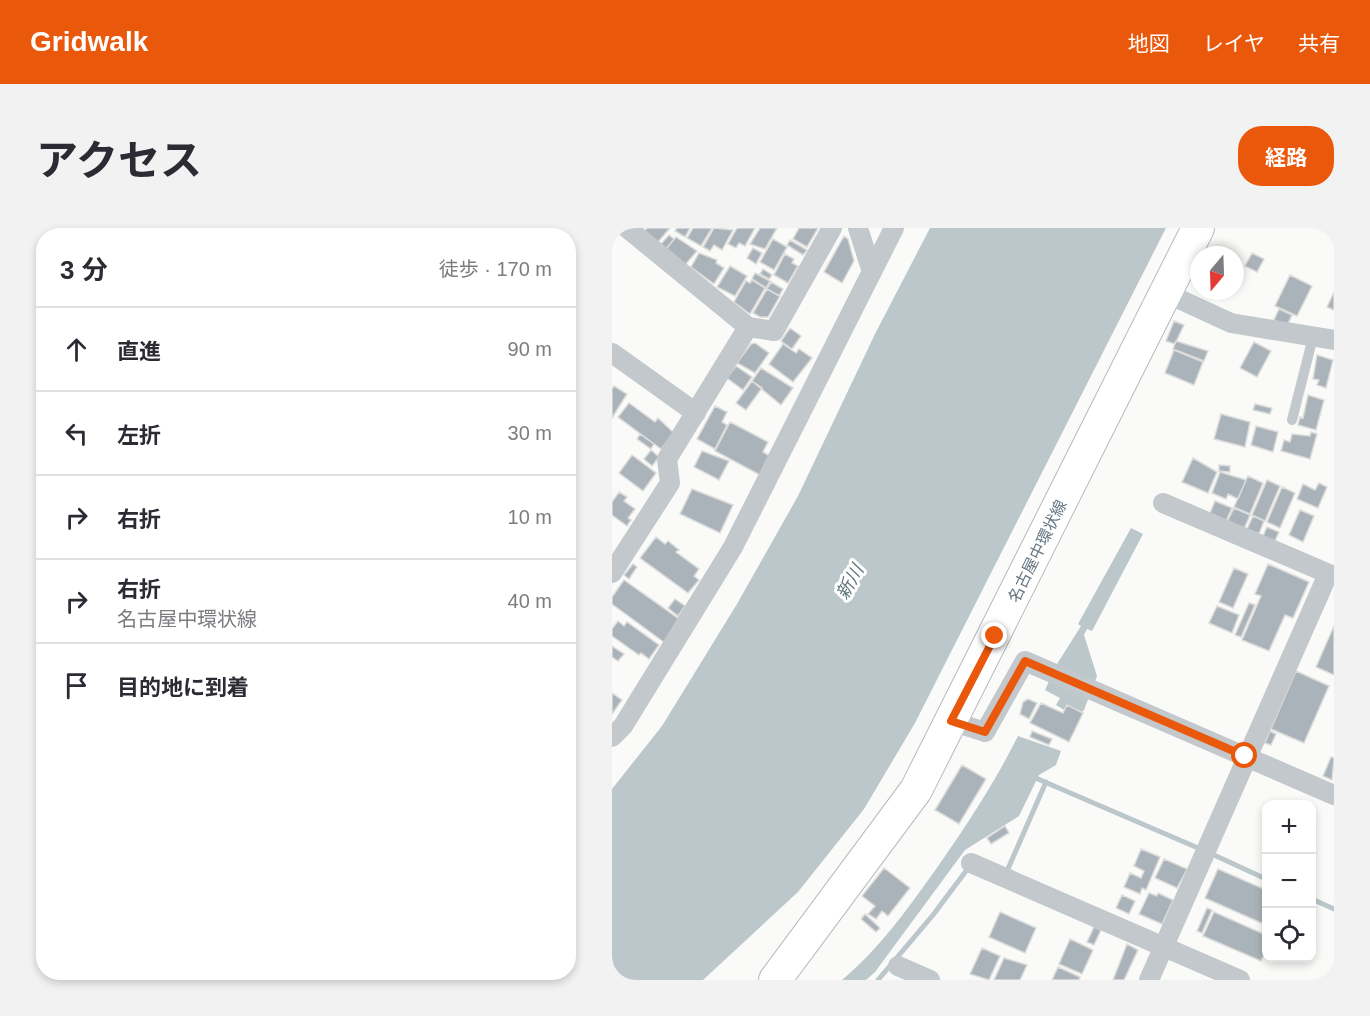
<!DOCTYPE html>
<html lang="ja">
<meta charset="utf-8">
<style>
:root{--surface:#fff;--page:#f2f2f3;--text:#2b2b33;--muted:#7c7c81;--line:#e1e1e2;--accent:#ea580c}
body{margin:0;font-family:Arial,"Noto Sans JP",sans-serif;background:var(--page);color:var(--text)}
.controls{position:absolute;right:18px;bottom:18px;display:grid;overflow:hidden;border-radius:12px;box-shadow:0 3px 9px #0003}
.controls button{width:54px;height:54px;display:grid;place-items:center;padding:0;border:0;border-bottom:2px solid var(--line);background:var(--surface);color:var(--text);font:30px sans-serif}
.compass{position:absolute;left:578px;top:18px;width:54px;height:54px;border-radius:50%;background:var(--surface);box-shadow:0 3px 9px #0003;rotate:199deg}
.stop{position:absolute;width:18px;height:18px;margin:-14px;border:4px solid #ea580c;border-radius:50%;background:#fff}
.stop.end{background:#ea580c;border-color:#fff;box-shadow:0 2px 6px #0008}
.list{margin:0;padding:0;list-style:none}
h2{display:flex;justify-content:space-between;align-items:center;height:78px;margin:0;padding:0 24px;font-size:26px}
h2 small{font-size:20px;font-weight:400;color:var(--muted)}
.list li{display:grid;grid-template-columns:39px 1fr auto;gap:18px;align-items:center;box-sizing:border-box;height:84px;padding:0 24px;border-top:2px solid var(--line)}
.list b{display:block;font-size:22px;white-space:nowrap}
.list p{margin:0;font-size:20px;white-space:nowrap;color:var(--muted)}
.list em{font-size:20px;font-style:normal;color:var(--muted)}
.icon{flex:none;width:33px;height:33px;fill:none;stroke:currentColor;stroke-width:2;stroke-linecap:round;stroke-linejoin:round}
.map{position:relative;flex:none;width:722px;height:752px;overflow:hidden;border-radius:24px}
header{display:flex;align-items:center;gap:36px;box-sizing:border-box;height:84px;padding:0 30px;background:var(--accent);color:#fff}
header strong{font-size:28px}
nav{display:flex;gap:33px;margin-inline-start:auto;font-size:21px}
.intro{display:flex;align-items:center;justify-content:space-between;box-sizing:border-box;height:144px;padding:0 36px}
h1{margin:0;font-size:42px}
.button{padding:15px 27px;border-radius:24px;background:var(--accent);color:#fff;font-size:21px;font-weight:700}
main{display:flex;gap:36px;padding:0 36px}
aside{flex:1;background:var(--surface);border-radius:24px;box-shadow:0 3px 9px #0003}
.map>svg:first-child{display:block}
.water{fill:#bbc7cb}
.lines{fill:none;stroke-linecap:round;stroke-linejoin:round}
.stream{stroke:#bbc7cb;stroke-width:5}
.building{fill:#aab3b9;stroke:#dcdcda;stroke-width:1.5}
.primary-casing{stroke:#b5babe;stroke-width:34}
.lane{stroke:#c3c8cc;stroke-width:10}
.street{stroke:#c3c8cc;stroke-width:20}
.primary{stroke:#fff;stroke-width:32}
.route{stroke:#ea580c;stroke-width:8}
.labels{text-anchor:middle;stroke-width:6;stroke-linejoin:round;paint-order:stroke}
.street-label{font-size:16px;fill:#657683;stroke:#fff}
.water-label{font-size:18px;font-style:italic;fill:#60757c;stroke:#fff}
</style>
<header>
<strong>Gridwalk</strong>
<nav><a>地図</a><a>レイヤ</a><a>共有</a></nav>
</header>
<div class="intro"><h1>アクセス</h1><a class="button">経路</a></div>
<main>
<aside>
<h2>3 分<small>徒歩 · 170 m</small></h2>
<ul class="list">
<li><svg class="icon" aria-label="ahead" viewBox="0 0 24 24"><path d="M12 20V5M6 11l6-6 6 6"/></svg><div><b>直進</b></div><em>90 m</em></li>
<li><svg class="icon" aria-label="left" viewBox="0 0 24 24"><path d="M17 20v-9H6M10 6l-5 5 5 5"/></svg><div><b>左折</b></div><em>30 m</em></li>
<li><svg class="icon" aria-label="right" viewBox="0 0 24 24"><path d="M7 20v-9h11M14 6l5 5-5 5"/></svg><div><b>右折</b></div><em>10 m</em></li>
<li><svg class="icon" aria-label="right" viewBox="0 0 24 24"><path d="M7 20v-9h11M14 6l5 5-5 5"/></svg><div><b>右折</b><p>名古屋中環状線</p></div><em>40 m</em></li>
<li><svg class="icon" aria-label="arrive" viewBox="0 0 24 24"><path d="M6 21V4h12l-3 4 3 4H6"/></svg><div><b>目的地に到着</b></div></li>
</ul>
</aside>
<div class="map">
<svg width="722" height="752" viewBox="0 0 722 752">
<rect width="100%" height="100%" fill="#fafaf8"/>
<path class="water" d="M318 0H554L303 495 252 581 186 664 91 752H0V561L50 498 125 376 186 268 263 106Z
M519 300 531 306 480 403 475 401 472 407 485 448 472 482 470 484 455 477 452 482 444 477 448 470 433 462 445 436 469 398 466 396Z
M406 508 449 523 444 537 427 547 407 588 353 622 263 744 254 752H230C267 721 294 683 322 644 353 600 382 556 406 508Z"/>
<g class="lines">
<path class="stream" d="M419 548 586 620
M602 627 654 651
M399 644 395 643 434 554
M700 671 722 681
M266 752 321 687 357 639"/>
</g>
<path class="building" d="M35 0H58L46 14 33 3Z
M65 0H78L73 9 63 3Z
M81 0H100L89 18 75 10Z
M102 0 121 2 110 22 102 17 98 23 91 19Z
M125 0H143L133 18 127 15 124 20 116 16Z
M148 0H165L153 21 138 16Z
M187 0H206L195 19 181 11Z
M57 7 62 11 54 21 49 16Z
M232 8 236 11 242 33 230 55 212 44Z
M64 9 85 23 73 37 54 21Z
M161 11 175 19 162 42 148 34Z
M178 12 195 22 191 27 175 17Z
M141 20 150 25 144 36 135 30Z
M87 25 105 32 104 35 112 40 102 56 79 39Z
M640 25 652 31 645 44 633 38Z
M173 26 182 31 180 35 186 38 176 55 162 47Z
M118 38 135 48 123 68 105 59Z
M151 41 160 47 157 51 148 46Z
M143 45 158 53 154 60 140 51Z
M678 47 700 58 685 88 663 78Z
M140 52 153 60 138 86 122 74 134 53 138 55Z
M159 54 171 61 167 68 155 61Z
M155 61 168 68 156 89H148L141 85Z
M722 64V82L715 79Z
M667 81 680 87 675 98 662 92Z
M562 93 572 97 563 116 554 113Z
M178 100 189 108 180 121 169 113Z
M564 113 596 123 592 133 561 121Z
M642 114 659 123 645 149 628 140Z
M143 115 157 125 143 145 125 135 139 116Z
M171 116 184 125 187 121 200 130 181 154 157 136Z
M562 122 591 134 582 157 553 145Z
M705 127 721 132 714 160 705 157 707 152 701 151Z
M124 138 140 149 131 162 115 150Z
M149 140 181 160 169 177 140 153Z
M140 153 150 160 134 182 124 175Z
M2 158 15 166 0 190V161Z
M696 167 712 172 704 202 686 197 688 189 691 190Z
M17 175 43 194 46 190 62 205 49 221 6 189Z
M643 176 660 180 658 186 641 182Z
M103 178 115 184 110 194 115 197 103 221 85 211Z
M609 186 638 194 633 219 602 211Z
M118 194 156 214 151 224 158 228 148 247 103 223Z
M644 198 666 204 661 224 639 217Z
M699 204 705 206 698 231 669 223 672 212 678 214 680 206 698 208Z
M28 206 42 216 39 221 25 211Z
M39 222 47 229 40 238 32 231Z
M90 223 117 233 107 252 82 239Z
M20 227 44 245 31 263 7 245Z
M581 230 605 244 596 265 570 254Z
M607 237 618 238V244L607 243Z
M608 244 634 252 626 271 616 266 614 271 600 265Z
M636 248 651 255 638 286 622 279Z
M655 252 668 258 653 293 640 287Z
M707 255 715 259 706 280 685 271 691 256 703 262Z
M670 259 683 265 668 300 655 294Z
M80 261 121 277 108 305 68 286Z
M7 264 15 269 12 273 23 281 16 290 19 292 15 298 0 287V274Z
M603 273 620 280 614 293 598 285Z
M622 280 638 287 632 301 615 294Z
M688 282 702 288 691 314 677 307Z
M641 288 652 293 647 306 635 301Z
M655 299 667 304 662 315 650 310Z
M44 309 53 316 56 313 67 322 64 324 87 341 82 348 87 352 76 365 28 330Z
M21 336 25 339 17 351 12 347Z
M656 336 697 354 681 390 673 387 657 423 630 412 649 368 643 366Z
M622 340 636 346 621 380 607 374Z
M12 352 67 391 53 415 0 376V369Z
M63 371 73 378 66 388 56 380Z
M637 375 643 377 629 409 623 407Z
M605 378 627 387 620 405 597 395Z
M6 393 12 398 15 394 47 417 37 431 29 425 27 427 0 408V401Z
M722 398V447L704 439Z
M0 418 12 426 6 433 0 429Z
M684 443 717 458 692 515 659 501Z
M0 465 10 472 0 486Z
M416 471 425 475 417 491 408 486 411 474Z
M429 475 451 485 455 477 471 485 457 514 418 495Z
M420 503 440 511 437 517 418 509Z
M658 503 664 506 659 517 653 515Z
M719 529 722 530 720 552 711 548Z
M350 537 374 551 347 596 323 582Z
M393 598 397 605 379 616 375 610Z
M529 621 548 629 534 662 530 660 528 666 512 659 518 645 529 650 532 643 522 638Z
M552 631 575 641 565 660 543 650Z
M272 640 298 660 276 688 270 683 264 691 256 686 263 678 250 668Z
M606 641 654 662V697L593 670Z
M537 665 545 668 546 665 561 672 550 696 527 686Z
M510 667 523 673 517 686 504 680Z
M595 680 600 682 590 705 585 703Z
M388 684 424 700 413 725 377 709Z
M602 684 654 707V722L649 733 591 708Z
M253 686 268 700 264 704 249 691Z
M482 699 489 702 482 717 475 714Z
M458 711 481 722 470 746 447 736Z
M515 716 526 722 512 752H501Z
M370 720 388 728 377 752 358 746Z
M392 730 415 737 408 752H382Z
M446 739 468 749 467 752H440Z"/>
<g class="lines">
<defs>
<path id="primary" d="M163 752 304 562 586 0"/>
</defs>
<use href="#primary" class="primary-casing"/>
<path class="lane" d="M680 192 701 109"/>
<path class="street" d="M15 0 136 99
M246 0 260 44
M554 65 619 95 722 112
M0 125 84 185
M551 275 722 348
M0 345 58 255 55 231 136 99 162 103 220 0
M339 493 373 504 413 433 722 567
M0 509 11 498 121 319 282 0
M359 635 628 752
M286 738 318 752
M537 752 716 346"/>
<use href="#primary" class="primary"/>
</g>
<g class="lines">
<path class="route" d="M383 408 339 493 373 504 413 433 633 528"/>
</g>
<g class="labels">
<g class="street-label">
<text transform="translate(425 323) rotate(-64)" y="6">名古屋中環状線</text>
</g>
<g class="water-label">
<text transform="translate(238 354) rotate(-61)" y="6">新川</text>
</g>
</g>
</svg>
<div class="controls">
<button>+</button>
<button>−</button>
<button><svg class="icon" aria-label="locate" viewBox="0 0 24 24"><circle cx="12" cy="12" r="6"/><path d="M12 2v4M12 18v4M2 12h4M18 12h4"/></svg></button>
</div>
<svg class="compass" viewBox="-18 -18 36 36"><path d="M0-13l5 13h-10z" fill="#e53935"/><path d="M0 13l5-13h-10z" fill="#7c7c81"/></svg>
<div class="stop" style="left:633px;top:528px"></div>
<div class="stop end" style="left:383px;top:408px"></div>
</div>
</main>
